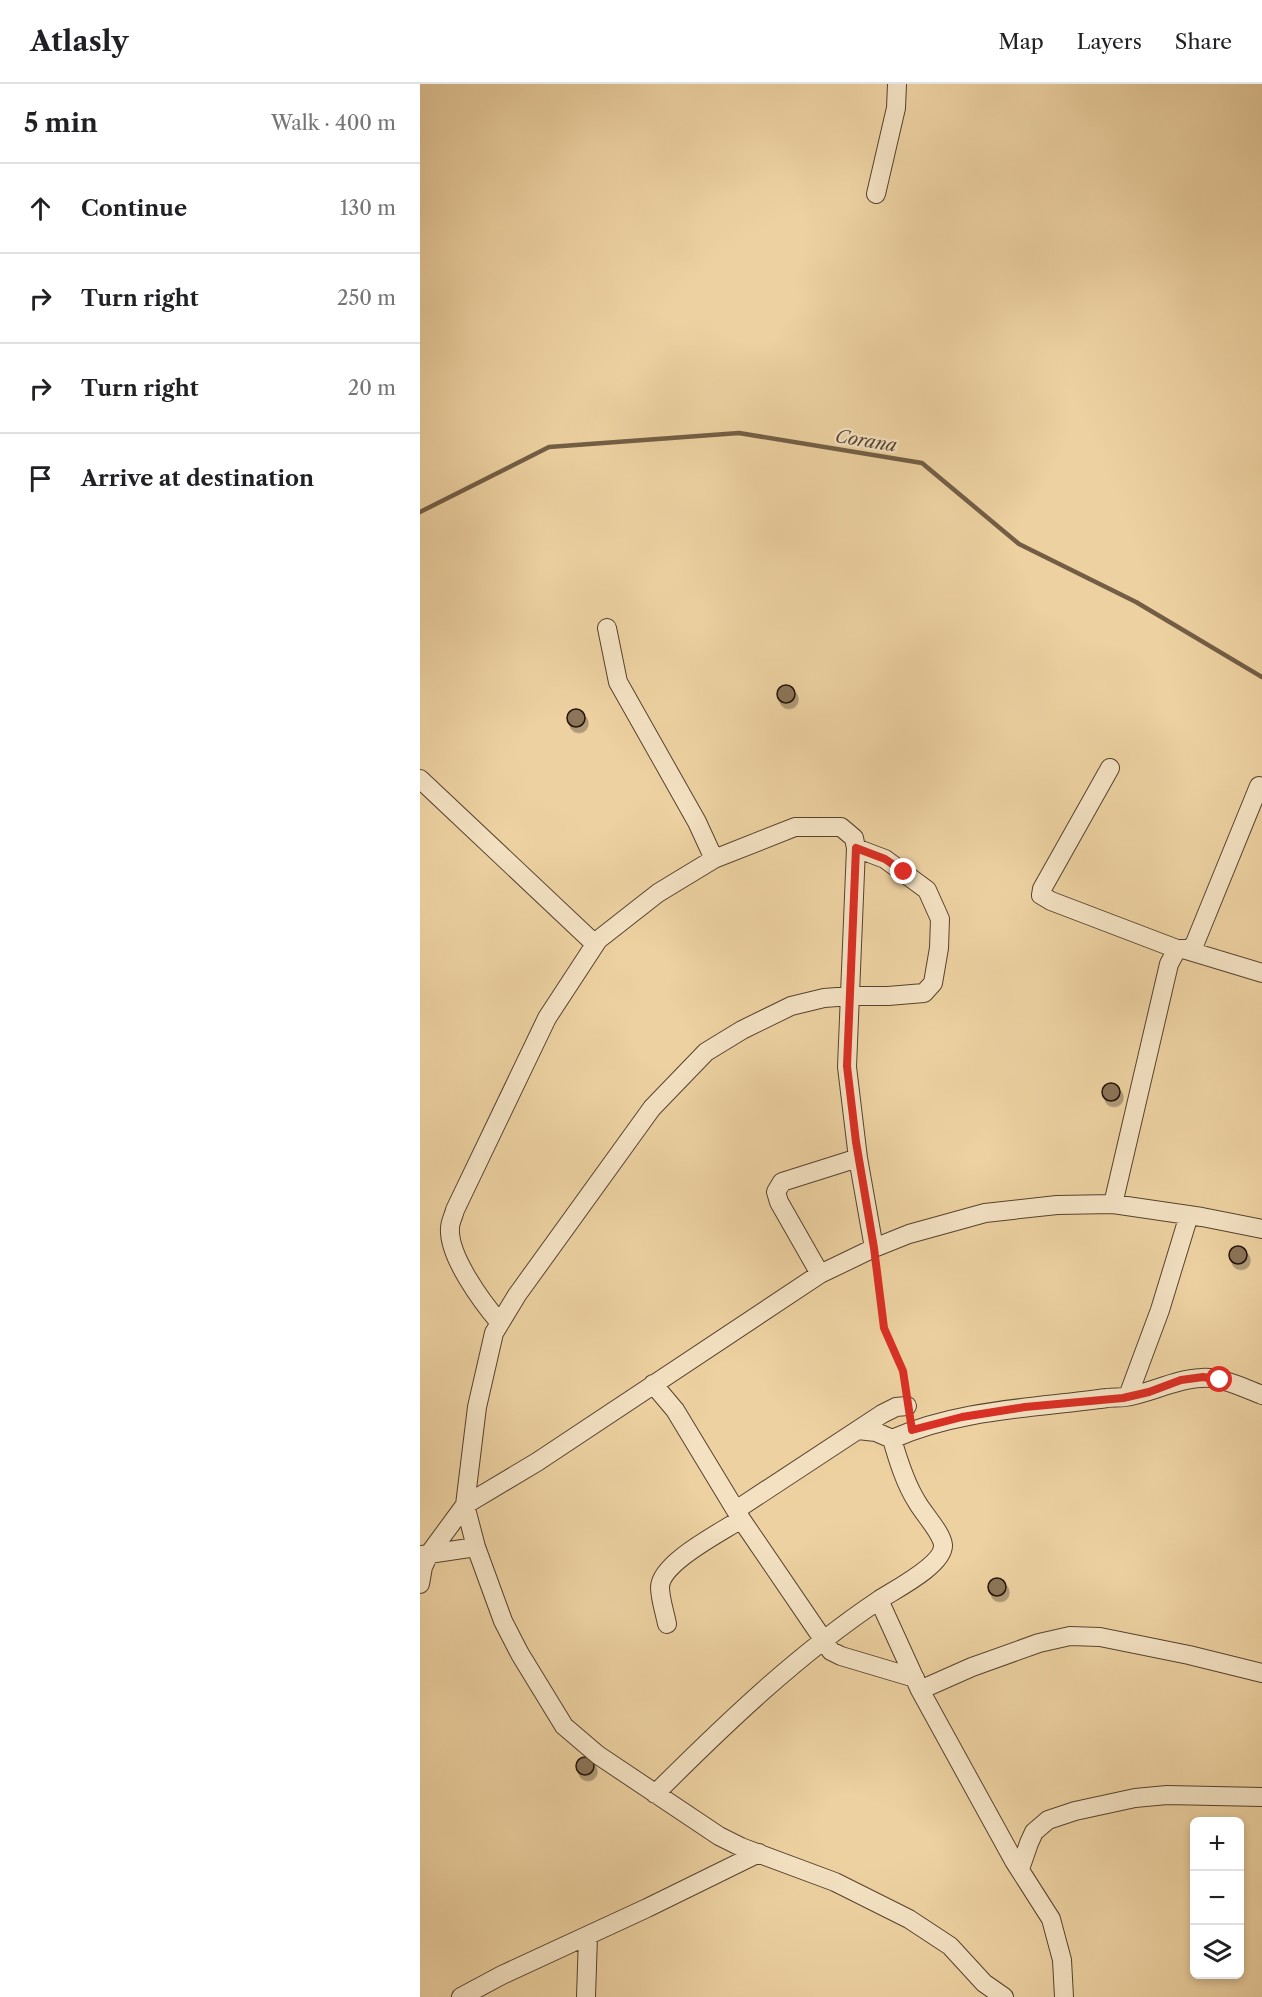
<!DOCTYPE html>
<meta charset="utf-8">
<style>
:root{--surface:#fff;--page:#f2f2f2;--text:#202124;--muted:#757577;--line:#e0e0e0}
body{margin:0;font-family:"Libre Caslon Text",serif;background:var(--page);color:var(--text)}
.controls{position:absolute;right:18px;bottom:18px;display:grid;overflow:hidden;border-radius:9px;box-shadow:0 3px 9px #0003}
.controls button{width:54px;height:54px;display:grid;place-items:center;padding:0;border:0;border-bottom:2px solid var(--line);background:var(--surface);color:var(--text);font:30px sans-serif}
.stop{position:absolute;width:18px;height:18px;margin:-14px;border:4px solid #d93025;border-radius:50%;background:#fff}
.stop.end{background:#d93025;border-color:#fff;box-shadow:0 2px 6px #0008}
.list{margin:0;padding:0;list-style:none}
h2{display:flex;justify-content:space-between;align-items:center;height:78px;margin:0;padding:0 24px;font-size:26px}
h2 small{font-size:20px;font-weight:400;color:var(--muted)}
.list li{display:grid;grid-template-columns:39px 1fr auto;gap:18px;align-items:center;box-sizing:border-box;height:90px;padding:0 24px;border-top:2px solid var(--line)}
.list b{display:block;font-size:22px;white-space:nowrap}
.list em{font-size:20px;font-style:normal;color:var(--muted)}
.icon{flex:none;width:33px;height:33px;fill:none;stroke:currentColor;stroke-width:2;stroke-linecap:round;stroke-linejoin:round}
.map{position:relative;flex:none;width:842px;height:1913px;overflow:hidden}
header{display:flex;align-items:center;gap:36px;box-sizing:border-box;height:84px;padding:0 30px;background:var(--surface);border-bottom:2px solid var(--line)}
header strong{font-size:28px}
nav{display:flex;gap:33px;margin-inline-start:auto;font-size:21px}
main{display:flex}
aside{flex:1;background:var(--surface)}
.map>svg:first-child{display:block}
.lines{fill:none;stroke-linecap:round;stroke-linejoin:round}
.stream{stroke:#735e45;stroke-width:4.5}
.building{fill:#8c7558;stroke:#231209;stroke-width:1.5;filter:url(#shadow)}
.minor-casing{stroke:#56422f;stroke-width:20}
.path{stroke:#231209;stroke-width:3;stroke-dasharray:4.5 3;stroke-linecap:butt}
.minor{stroke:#f3e1c2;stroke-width:18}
.route{stroke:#d93025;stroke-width:8}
.labels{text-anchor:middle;stroke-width:4.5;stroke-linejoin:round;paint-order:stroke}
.water-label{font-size:18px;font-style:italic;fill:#584431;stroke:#f3e1c2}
</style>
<header>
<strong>Atlasly</strong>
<nav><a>Map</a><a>Layers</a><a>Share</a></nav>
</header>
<main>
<aside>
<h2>5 min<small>Walk · 400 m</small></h2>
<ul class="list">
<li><svg class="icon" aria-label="ahead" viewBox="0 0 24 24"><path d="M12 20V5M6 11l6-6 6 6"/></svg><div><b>Continue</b></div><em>130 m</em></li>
<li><svg class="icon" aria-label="right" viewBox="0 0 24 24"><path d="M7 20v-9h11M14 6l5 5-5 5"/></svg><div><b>Turn right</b></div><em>250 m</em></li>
<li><svg class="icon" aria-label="right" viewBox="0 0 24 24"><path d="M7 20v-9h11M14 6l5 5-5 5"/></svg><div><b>Turn right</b></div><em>20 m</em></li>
<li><svg class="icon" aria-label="arrive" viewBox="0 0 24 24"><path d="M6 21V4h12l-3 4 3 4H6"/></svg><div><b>Arrive at destination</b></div></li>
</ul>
</aside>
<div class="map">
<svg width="842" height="1913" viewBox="0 0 842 1913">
<defs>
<filter id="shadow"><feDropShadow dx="3" dy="5.5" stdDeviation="0" flood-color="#0004"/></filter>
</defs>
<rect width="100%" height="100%" fill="#edd1a1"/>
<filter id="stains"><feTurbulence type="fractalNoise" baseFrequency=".00333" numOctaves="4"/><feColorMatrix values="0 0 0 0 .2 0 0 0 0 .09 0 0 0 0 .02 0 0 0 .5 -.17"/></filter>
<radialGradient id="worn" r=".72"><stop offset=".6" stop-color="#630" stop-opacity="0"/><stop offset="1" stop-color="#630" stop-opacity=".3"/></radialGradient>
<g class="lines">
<path class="stream" d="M0 428 129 363 319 349 502 379 599 460 716 518 842 593"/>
</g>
<path class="building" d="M357 610a9 9 0 1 1 18 0a9 9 0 1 1-18 0Z
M147 634a9 9 0 1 1 18 0a9 9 0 1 1-18 0Z
M682 1008a9 9 0 1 1 18 0a9 9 0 1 1-18 0Z
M809 1171a9 9 0 1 1 18 0a9 9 0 1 1-18 0Z
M568 1503a9 9 0 1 1 18 0a9 9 0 1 1-18 0Z
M156 1682a9 9 0 1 1 18 0a9 9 0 1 1-18 0Z"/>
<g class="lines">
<defs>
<path id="minor" d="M456 110 476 24 477 0
M187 544 198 598 277 738 294 775
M690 684 622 805 621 811 631 817 757 865
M0 695 175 860
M436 764 465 775 507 806 520 835 519 864 513 899 504 909 468 912H431L404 914 371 922 322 946 286 968 232 1024 97 1211 74 1249 57 1323 45 1421 56 1463 83 1537 100 1570 144 1642 178 1671 299 1752 321 1763 415 1798 489 1835 530 1862 564 1899 584 1913
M766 866 842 889
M693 1120 749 880 757 865H770L775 859 839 702
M400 1190 359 1118 356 1108 362 1098 438 1074
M80 1239C62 1218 28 1172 30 1144 30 1138 34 1131 35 1126L127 934 178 856 238 809 294 775 375 743H421L434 754 436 764 427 983 438 1074 454 1164
M233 1300 255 1326 321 1435 411 1567 421 1572 495 1594
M708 1312 740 1226 769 1131
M438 1346 456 1348 472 1355C539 1325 616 1324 687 1314 693 1313 699 1314 705 1313 731 1309 755 1295 781 1294 800 1292 824 1304 842 1311
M316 1426 462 1330 476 1323 487 1322
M2 1471 56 1463
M0 1500 3 1483 9 1470 45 1421 117 1378 400 1190 454 1164 489 1150 565 1129 637 1121 693 1120 782 1133 842 1145
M459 1516 500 1606 594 1777 631 1835 642 1876 644 1913
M247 1540C245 1529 240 1515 240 1503 241 1478 302 1448 321 1435
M500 1606 552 1583 619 1559 650 1552 680 1553 769 1571 842 1589
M235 1710C305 1640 377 1571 459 1516 474 1506 524 1481 523 1461 522 1449 503 1429 497 1418 485 1399 478 1376 472 1355
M600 1785 609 1759 614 1748 628 1736 655 1727 715 1714 747 1711 842 1713
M41 1913 82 1891 227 1824 339 1769
M166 1913 168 1852"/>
</defs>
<use href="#minor" class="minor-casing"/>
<path class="path" d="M456 1182 464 1244 483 1287 485 1306"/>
<use href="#minor" class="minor"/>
</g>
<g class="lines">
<path class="route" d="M484 788 465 775 436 764 427 982 436 1058 454 1164 464 1244 483 1287 492 1346 542 1333 605 1323 703 1314 729 1308 761 1296 783 1293 800 1296"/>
</g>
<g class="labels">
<g class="water-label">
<text transform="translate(446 357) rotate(9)" y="6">Corana</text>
</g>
</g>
<rect width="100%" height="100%" filter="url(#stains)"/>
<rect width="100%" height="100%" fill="url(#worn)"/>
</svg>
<div class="controls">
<button>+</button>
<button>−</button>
<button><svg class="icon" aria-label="layers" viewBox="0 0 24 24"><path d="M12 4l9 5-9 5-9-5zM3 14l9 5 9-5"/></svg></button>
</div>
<div class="stop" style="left:800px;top:1296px"></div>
<div class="stop end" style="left:484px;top:788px"></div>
</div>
</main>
